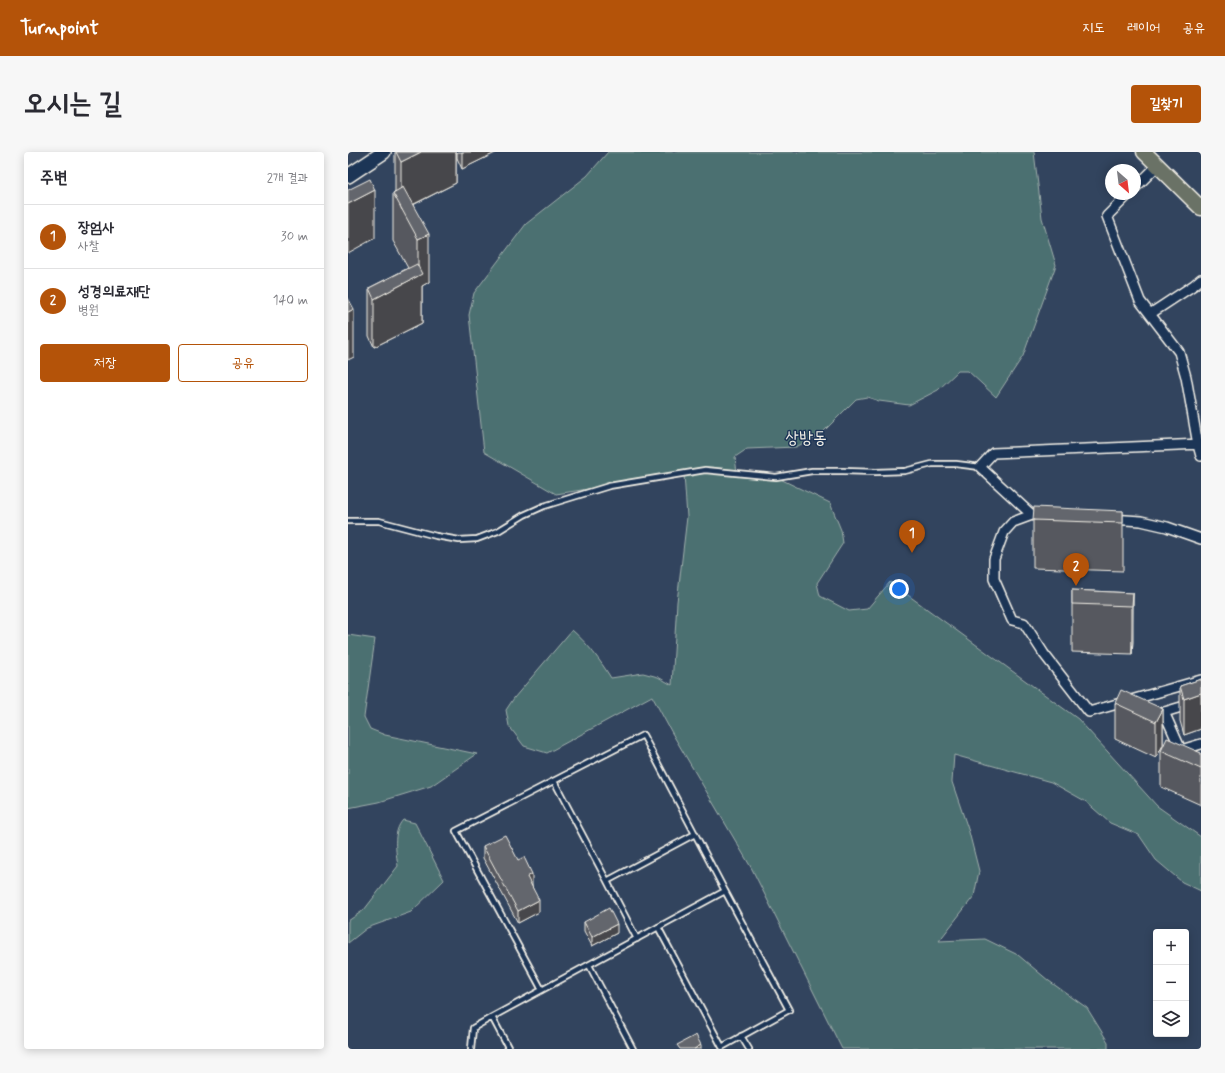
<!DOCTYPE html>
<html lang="ko">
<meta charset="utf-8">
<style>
:root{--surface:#fff;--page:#f7f7f7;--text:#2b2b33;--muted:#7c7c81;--line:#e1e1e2;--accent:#b45309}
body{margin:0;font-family:Mynerve,"Poor Story",sans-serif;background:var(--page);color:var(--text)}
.controls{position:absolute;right:12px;bottom:12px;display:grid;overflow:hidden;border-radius:4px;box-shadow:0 2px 10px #0003}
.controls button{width:36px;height:36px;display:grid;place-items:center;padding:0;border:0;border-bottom:1px solid var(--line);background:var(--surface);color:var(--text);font:20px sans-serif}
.compass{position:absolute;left:757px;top:12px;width:36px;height:36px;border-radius:50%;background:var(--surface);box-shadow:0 2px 10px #0003;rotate:152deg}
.you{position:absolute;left:551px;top:437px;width:14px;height:14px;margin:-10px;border:3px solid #fff;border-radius:50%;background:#1a73e8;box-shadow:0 0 0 6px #1a73e833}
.badge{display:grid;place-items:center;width:26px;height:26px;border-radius:50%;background:var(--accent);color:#fff;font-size:13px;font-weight:700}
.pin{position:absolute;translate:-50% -33px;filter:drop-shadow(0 1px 2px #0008)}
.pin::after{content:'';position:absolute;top:21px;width:14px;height:12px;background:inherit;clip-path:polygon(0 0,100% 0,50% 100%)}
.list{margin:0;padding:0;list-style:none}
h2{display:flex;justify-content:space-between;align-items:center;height:52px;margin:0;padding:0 16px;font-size:17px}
h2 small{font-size:13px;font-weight:400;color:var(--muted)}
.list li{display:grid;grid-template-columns:26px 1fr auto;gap:12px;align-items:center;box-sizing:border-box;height:64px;padding:0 16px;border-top:1px solid var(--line)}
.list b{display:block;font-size:15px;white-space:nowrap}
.list p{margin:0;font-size:13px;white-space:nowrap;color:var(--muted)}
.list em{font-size:13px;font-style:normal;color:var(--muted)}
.actions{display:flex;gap:8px;padding:12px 16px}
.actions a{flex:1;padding:9px 0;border:1px solid var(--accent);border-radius:4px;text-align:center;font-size:14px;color:var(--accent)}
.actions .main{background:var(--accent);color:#fff}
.icon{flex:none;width:22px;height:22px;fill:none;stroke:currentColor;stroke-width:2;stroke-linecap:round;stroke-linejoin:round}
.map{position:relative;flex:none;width:853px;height:897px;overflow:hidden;border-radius:4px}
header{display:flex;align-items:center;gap:24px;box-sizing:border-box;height:56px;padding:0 20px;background:var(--accent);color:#fff}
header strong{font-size:19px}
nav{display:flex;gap:22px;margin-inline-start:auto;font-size:14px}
.intro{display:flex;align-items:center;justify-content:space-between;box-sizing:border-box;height:96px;padding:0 24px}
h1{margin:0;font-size:28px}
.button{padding:10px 18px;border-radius:4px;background:var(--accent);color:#fff;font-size:14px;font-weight:700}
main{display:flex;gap:24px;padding:0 24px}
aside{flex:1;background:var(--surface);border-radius:4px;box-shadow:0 2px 10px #0003}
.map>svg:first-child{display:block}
.green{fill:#4b6f71;stroke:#a0b0ac}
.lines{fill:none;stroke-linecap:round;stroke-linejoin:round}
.lane-casing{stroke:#f4f1e8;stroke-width:8}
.street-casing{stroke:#f4f1e8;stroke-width:12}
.secondary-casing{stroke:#f4f1e8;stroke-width:16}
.primary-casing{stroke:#f4f1e8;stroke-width:17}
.lane{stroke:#1d3557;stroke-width:4.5}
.street{stroke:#1d3557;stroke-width:9}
.secondary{stroke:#1d3557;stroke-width:13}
.primary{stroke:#6a7266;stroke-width:14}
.wall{fill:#56585e;stroke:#f4f1e8}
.shaded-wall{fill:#46474c;stroke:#f4f1e8}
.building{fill:#64666d;stroke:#f4f1e8}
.labels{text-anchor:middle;stroke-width:3;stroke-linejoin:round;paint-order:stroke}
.quarter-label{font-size:17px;fill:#f4f1e8;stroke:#1d3557}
</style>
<header>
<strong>Turnpoint</strong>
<nav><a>지도</a><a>레이어</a><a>공유</a></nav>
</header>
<div class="intro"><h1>오시는 길</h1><a class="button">길찾기</a></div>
<main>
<aside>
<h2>주변<small>2개 결과</small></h2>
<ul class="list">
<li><span class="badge">1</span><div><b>장엄사</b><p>사찰</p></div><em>30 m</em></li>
<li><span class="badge">2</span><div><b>성경의료재단</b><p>병원</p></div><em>140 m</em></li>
</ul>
<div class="actions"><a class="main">저장</a><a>공유</a></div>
</aside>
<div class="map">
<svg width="853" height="897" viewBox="0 0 853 897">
<rect width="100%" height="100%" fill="#32445e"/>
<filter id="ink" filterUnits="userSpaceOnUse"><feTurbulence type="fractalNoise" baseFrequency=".025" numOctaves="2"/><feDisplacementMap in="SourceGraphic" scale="8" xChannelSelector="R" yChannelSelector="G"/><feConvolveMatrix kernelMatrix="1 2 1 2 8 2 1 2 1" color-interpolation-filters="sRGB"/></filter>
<g filter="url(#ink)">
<path class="green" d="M260 0H686L694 66 708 113 675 204 648 245 620 219H610L590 238 561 253 531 249 519 245 508 247 473 282 448 295 399 297 387 305 389 321 428 325 482 351 493 378 495 391 469 431 472 444 501 459 519 457 542 430 730 567 809 654 853 685V739L834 730 808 708 791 683 762 671 737 649 703 630 606 603 604 630 621 680 631 719 626 744 591 789 637 787 670 803 701 829 739 856 760 890V897H494L404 717 324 581 304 544 199 601 176 594 161 574 158 558 166 546 224 478C240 492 252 508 263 526L295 521 310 525 324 533 329 450 339 365 336 322 208 342 136 300 121 163 126 141 178 72 239 24Z
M0 483 27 487 16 565 22 577 37 583 129 602 83 634 31 650 0 656Z
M55 668 67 671 96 728 63 760 19 776 0 791V769L16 758 50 714C48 700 44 680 55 668Z"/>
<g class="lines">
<defs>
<path id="lane" d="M0 369H31L88 384 111 388 129 387 150 379 176 363 196 354 261 334 357 318 428 325 464 319H495L528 320 557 319 584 312H608L632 315
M206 629 259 729
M289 787 259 729 347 682
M241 813 285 897
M194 838 108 679 295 583 377 739
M144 865 161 897
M393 884 401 897
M123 897 125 876 144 865 377 739 441 858 374 895 310 775"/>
<path id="street" d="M787 36 810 13
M781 42 759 64 792 149 831 200 838 225 850 293 853 304
M802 162 846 133 853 127
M684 363 632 315 645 301 853 292
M696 364 684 363 665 370 656 380 646 407V427L664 468 676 471 696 502 741 560 853 528
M763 367 793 369 819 375 853 387
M816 560 833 598 853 592
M810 562 853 549"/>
<path id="secondary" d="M0 24 36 0"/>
<path id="primary" d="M796 0 853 56"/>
</defs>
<use href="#lane" class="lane-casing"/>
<use href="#street" class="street-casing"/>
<use href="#secondary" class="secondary-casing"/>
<use href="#primary" class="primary-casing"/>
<use href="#lane" class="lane"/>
<use href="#street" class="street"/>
<use href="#secondary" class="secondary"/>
<use href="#primary" class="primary"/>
</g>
<path class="wall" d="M47 0H108V31L65 53 81 130 74 134V171L26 195 21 184V136L60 116 45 89V41L47 39Z
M109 0H149L114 17 109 6Z
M775 359V419L685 416V368Z
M724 438 785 441 784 502 724 500Z
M853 527V577L836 583 832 569V534Z
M767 551 815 557V593L808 606 767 587Z
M813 599 853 601V653L813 635Z
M135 694 170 708 184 734 191 760 170 771 135 706Z
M236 770 269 781 244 794 236 779Z"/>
<path class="shaded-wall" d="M73 0H108V31L54 58 53 56V10Z
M114 0H149L114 17Z
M27 38V86L0 101V52Z
M81 82V130L74 134V171L26 195V147L70 124V87Z
M6 157V205L0 208V160Z
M785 441V490L784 502V454Z
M853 541V577L836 583V547Z
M815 557V593L808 606V570Z
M184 722V734L179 737V725Z
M191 748V760L170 771V759Z
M269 772V781L244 794V785Z
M353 893V897H346Z"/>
<path class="building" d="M48 0H73L53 10Z
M22 27 27 38 0 52V38Z
M55 35 81 82 70 87 45 41Z
M69 112 74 122 26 147 21 136Z
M0 146 6 157 0 160Z
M686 355 775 359V371L685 368Z
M724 438 785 441 784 454 724 452Z
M853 527V541L836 547 832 534Z
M773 538 815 557 808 570 767 551Z
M819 586 853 601V617L813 599Z
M157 683 170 708 176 705 184 722 179 725 191 748 170 759 135 694Z
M261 756 269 772 244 785 236 770Z
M348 883 353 893 346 897H332L329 893Z"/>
</g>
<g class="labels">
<g class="quarter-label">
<text x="458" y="291">상방동</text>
</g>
</g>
</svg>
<div class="controls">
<button>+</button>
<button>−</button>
<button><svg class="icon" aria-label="layers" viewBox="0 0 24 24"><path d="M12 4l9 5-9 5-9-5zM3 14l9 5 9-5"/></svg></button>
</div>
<svg class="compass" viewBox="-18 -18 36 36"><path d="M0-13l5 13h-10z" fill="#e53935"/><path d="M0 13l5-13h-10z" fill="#7c7c81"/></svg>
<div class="you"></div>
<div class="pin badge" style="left:564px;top:401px">1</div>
<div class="pin badge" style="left:728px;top:434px">2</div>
</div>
</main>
